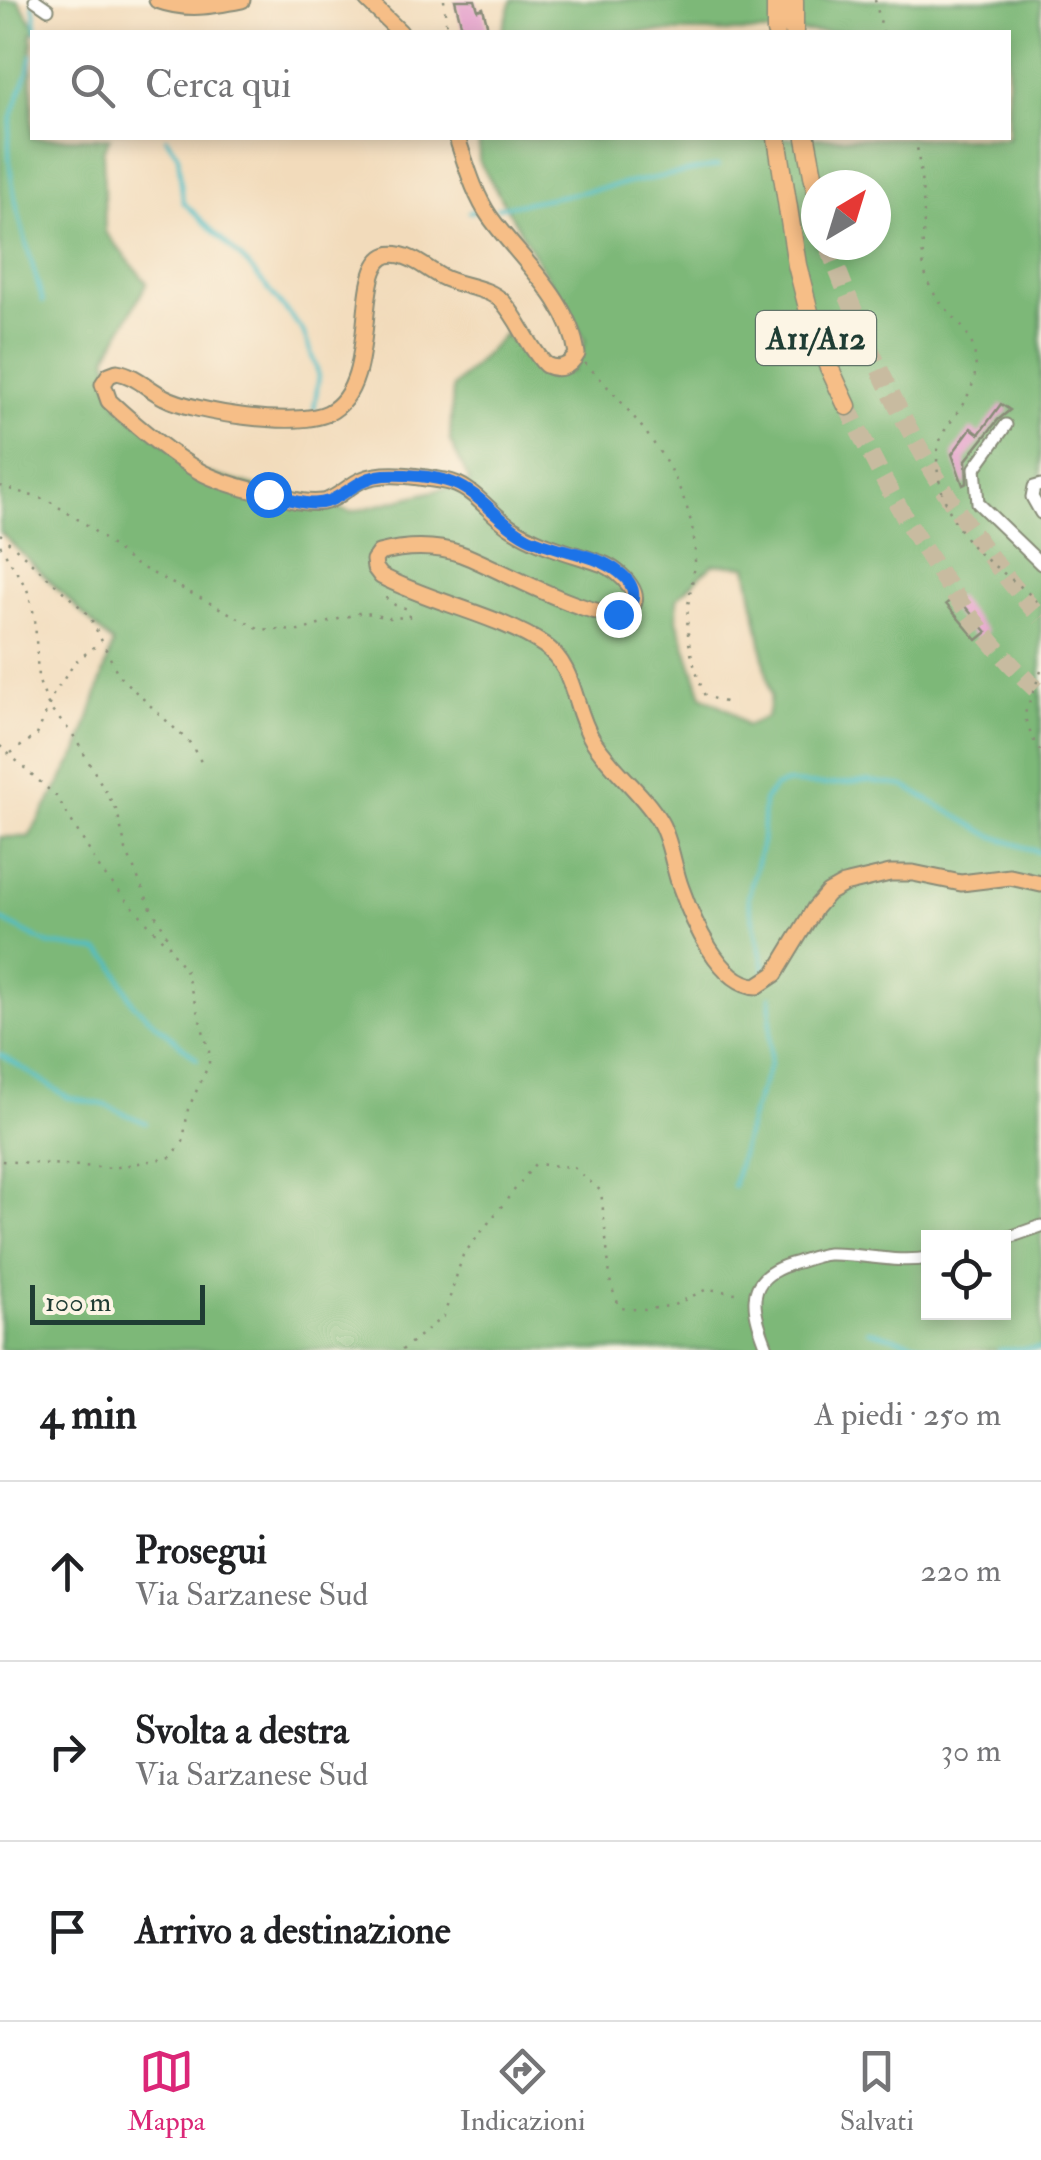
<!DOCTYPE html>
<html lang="it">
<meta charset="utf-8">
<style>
:root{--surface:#fff;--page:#f2f2f2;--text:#202124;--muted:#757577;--line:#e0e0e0;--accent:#db2777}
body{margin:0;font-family:"IM FELL Double Pica",serif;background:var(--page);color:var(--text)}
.controls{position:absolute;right:30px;bottom:30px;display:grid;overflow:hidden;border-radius:0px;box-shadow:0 5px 15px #0003}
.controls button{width:90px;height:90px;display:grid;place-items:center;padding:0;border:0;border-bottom:2px solid var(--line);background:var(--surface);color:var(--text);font:50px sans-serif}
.compass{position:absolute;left:801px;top:170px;width:90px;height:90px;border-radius:50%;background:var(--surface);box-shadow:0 5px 15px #0003;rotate:38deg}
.scale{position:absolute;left:30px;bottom:25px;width:175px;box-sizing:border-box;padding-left:10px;border:5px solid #1f3d34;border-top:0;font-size:28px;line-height:35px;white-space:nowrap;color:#1f3d34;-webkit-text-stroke:8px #fcf5e5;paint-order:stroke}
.stop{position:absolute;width:30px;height:30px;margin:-22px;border:8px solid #1a73e8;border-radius:50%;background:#fff}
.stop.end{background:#1a73e8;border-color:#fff;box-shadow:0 2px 10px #0008}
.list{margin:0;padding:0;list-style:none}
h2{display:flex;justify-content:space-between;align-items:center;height:130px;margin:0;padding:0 40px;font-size:42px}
h2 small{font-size:32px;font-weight:400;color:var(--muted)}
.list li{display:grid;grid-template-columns:65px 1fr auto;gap:30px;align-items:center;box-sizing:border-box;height:180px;padding:0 40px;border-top:2px solid var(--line)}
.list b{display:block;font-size:38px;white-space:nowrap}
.list p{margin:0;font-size:32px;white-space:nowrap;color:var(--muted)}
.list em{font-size:32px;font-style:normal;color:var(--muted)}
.icon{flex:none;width:55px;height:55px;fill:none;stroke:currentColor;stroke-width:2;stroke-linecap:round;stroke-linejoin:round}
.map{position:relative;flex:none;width:1041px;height:1350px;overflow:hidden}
.search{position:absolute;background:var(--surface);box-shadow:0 5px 15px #0003;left:30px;right:30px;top:30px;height:110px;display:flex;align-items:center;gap:25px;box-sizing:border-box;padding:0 35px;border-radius:0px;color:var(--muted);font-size:38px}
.sheet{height:670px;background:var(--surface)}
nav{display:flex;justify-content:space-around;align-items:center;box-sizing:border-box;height:140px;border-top:2px solid var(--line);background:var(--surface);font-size:28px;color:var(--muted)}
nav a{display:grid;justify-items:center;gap:5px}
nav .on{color:var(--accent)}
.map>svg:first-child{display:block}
.forest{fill:#7db878;stroke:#4e7a56;stroke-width:2.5;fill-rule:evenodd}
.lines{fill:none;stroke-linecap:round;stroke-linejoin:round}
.stream{stroke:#4fbec6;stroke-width:4}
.building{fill:#e299c9}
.highway-tunnel{stroke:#c8bba0;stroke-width:18;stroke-dasharray:18 9;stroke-linecap:butt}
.minor-casing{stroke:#888c78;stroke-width:15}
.major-casing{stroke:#888c78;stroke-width:19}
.highway-casing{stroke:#888c78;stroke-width:21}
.path{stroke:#888c78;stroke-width:2.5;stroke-dasharray:2.5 8;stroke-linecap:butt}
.minor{stroke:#fff;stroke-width:11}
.major{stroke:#f6be87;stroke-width:15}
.highway{stroke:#f6be87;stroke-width:18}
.route{stroke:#1a73e8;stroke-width:12}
.labels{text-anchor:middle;stroke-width:9;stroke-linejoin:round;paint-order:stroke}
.shield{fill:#fcf5e5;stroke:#617469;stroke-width:2.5}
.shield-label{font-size:32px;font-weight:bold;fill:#1f3d34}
</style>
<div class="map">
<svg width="1041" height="1350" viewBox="0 0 1041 1350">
<rect width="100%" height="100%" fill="#fcf5e5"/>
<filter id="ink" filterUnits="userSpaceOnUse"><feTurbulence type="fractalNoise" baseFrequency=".01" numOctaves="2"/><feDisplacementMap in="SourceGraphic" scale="20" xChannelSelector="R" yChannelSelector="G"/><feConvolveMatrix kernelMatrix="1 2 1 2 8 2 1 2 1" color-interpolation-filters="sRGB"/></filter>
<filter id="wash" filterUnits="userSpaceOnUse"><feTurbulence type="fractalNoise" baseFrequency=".0048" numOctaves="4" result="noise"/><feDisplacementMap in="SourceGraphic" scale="40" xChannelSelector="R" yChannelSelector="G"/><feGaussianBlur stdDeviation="2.25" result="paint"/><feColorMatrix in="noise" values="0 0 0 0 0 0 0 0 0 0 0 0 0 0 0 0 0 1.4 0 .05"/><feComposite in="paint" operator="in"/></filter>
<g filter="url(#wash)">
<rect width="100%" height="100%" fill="#f2dbbb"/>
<path class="forest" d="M0 0H18L38 32H32V138H110L103 151 105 232 147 283 107 356 118 405 202 472 351 512 470 482 450 441 453 387 505 334 544 373 572 371 585 341 479 161V138H1008V32H502L512 0H1041V1350H0V837H29L79 750 113 644 0 532ZM816 185H876V245H816ZM713 564 747 566 771 696 767 717 746 726 731 711 702 696 677 620V598ZM928 1238H1004V1312H928Z"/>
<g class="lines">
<path class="stream" d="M33 3 37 32
M32 55C28 78 16 98 11 121 1 172 29 251 43 302
M166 138 178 155 183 202 248 265 303 331 319 376 314 409
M497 208 718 166
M469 212 475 211
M0 919 48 944 99 951 113 963 134 1005 197 1059
M766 976 748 898 762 842 764 801 775 787 787 783 824 785 869 781 904 786 990 835 1041 853
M0 1054 69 1098 105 1105 146 1123
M733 1186 751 1115 770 1064 771 996
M868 1330 941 1350
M999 1350 1041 1348"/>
</g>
<g id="blocks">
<path class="building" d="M455 0H475L478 10 483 8 489 32H463Z
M1001 404 1010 410 998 420 966 460 967 483 963 485 952 454 971 428 979 434Z
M956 596 987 632 977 640 946 604Z"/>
</g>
</g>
<g filter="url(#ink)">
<use href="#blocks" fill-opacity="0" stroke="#888c78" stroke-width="2.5"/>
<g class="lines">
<path class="highway-tunnel" d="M828 245C880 384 940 507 1041 618
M847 406C896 510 956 615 1041 694"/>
<defs>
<path id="minor" d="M35 0 48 9
M1006 425 975 468 978 503 1041 564
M1041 485 1034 487 1032 497 1041 513
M1004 1239 1041 1226
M768 1350C753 1311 741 1279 791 1264 803 1261 816 1255 828 1254 861 1253 896 1264 928 1258"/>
<path id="major" d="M157 0C187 11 212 6 242 0
M367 0 400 32
M457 138C466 164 474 194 490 217 520 259 570 300 577 354 570 367 559 371 546 365 528 347 520 321 503 302 487 286 460 287 440 276 427 269 415 258 400 255 344 243 388 384 328 413 298 428 194 413 164 397 148 389 135 375 117 372L109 375 103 384 109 401C136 426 167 452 199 471 222 484 253 491 278 496 294 500 307 504 323 502 338 499 349 485 362 480 386 470 420 477 445 481 474 486 488 513 512 528 540 546 572 553 603 564 619 570 652 600 623 612 596 624 492 565 461 554 435 545 405 546 379 553L374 560 375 568 381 576C430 602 501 616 544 645 576 667 573 708 592 739 611 770 642 791 660 822 671 841 673 867 681 888 692 919 720 985 757 986L775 974 815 908 828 893 844 884 890 873H913L961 883 1010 877 1041 884"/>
<path id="highway" d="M794 0V32
M776 32V0
M777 138 797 265 816 339 847 406
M806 138 816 191"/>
</defs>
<use href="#minor" class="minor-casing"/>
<use href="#major" class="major-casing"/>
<use href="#highway" class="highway-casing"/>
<path class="path" d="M444 0 446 22 451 32
M875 0 883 32
M916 138C919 163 923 188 924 214 924 237 919 259 928 282 938 308 968 323 974 351 981 383 964 403 947 427 923 460 947 518 972 546 993 568 1021 583 1041 606
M585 363C634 414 692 477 695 552 696 570 690 589 688 606 685 639 693 666 705 696L731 704
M0 486 49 501 87 525 131 562 260 629 299 631 362 612 388 618 409 617 408 609 395 605 380 593
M0 534 89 615 119 676 190 743 203 765
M0 545 27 589 35 618 38 679 50 709 72 733 117 811 126 850 151 908 165 931 171 951 185 969 209 1051V1064L188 1109 183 1142 171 1157 113 1168 0 1161
M1041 671 1024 716 1036 746 1041 751
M0 746 57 797 102 872 168 946
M11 753 37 735 53 695 76 661 100 643
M402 1350 444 1316 463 1255 535 1164 573 1167 601 1191 611 1286 620 1308 645 1310 674 1305 707 1289 743 1294"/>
<use href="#minor" class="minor"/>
<use href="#major" class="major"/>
<use href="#highway" class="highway"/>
</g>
</g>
<g class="lines" filter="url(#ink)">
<path class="route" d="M268 494C287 498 310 508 329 501 349 493 360 477 384 475 403 474 435 476 453 483 482 494 499 523 527 537 555 551 596 553 620 573 637 586 639 605 618 614"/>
</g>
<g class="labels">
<rect class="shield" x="756" y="311" width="120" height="54" rx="8"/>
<g class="shield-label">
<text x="816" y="349">A11/A12</text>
</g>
</g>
</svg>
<div class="controls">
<button><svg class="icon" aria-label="locate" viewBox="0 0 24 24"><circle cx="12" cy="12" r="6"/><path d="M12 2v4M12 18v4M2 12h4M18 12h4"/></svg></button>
</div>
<svg class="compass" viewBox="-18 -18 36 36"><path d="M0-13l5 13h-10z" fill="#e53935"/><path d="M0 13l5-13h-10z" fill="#757577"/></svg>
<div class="scale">100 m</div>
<div class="stop" style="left:268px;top:494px"></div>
<div class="stop end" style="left:618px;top:614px"></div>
<div class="search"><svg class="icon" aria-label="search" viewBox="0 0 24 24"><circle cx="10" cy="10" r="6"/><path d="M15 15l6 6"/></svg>Cerca qui</div>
</div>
<section class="sheet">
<h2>4 min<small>A piedi · 250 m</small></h2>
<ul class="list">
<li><svg class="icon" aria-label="ahead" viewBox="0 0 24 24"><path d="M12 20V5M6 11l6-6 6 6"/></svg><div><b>Prosegui</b><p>Via Sarzanese Sud</p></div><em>220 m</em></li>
<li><svg class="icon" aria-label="right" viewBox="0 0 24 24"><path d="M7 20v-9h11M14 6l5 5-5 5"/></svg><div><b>Svolta a destra</b><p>Via Sarzanese Sud</p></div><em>30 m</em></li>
<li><svg class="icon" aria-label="arrive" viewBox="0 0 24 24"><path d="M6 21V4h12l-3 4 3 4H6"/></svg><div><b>Arrivo a destinazione</b></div></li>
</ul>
</section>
<nav>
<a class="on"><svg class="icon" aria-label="map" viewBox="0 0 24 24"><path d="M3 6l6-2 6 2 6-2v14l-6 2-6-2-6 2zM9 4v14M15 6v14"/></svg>Mappa</a>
<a><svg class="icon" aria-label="directions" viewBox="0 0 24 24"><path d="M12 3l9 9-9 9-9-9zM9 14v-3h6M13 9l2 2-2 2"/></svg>Indicazioni</a>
<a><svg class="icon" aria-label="saved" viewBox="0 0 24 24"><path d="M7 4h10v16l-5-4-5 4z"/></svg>Salvati</a>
</nav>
